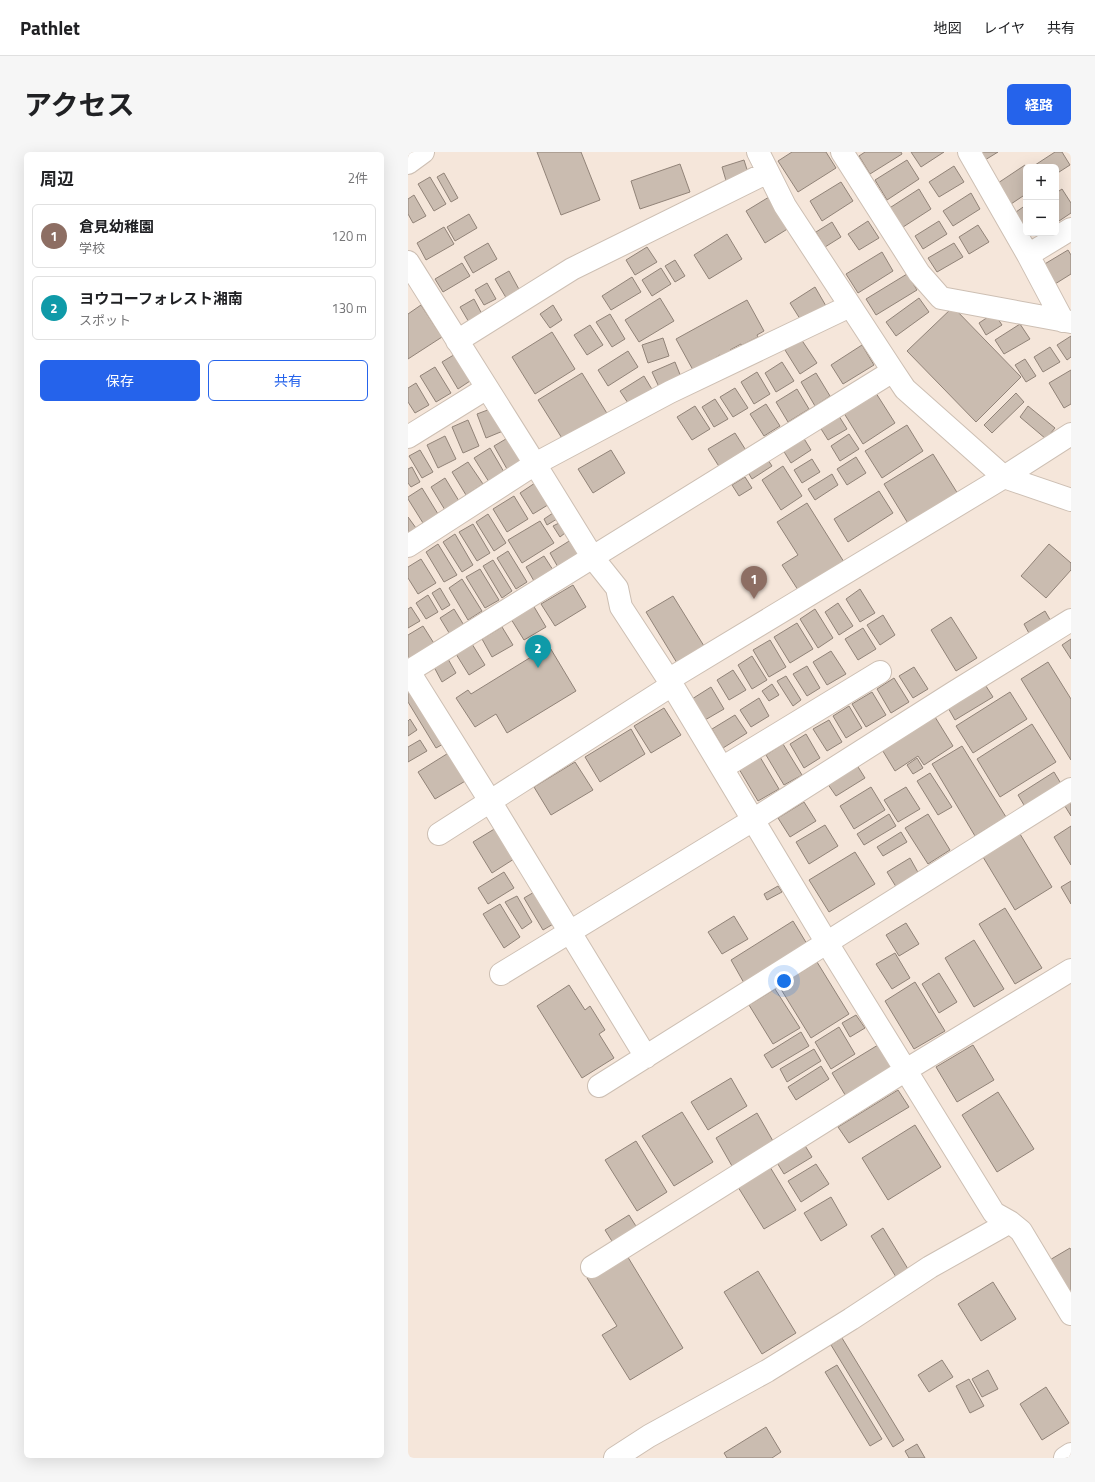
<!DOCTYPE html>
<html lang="ja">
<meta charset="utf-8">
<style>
:root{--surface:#fff;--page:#f6f6f6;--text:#202124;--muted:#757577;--line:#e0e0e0;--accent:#2563eb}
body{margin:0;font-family:"Titillium Web","Noto Sans JP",sans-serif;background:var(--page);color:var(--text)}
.controls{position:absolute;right:12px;top:12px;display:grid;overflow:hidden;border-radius:6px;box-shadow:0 4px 16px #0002}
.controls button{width:36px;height:36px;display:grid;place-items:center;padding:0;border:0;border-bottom:1px solid var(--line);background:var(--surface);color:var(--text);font:20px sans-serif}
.you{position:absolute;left:376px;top:829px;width:14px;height:14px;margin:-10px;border:3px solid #fff;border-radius:50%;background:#1a73e8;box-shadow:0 0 0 6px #1a73e833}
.badge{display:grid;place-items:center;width:26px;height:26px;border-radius:50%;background:var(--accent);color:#fff;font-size:13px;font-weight:700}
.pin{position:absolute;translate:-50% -33px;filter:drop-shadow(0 1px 2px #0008)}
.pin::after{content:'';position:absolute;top:21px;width:14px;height:12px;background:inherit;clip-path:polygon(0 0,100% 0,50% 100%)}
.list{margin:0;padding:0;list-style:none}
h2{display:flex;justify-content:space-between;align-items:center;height:52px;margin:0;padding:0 16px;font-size:17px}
h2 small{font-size:13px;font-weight:400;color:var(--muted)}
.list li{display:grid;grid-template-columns:26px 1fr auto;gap:12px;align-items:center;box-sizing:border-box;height:64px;margin:0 8px 8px;padding:0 8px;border:1px solid var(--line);border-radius:6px}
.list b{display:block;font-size:15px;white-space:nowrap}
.list p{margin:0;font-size:13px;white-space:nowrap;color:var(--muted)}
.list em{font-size:13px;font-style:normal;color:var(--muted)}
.actions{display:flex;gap:8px;padding:12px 16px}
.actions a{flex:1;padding:9px 0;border:1px solid var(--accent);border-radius:6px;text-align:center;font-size:14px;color:var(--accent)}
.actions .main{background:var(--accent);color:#fff}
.map{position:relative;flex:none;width:663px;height:1306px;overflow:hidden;border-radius:6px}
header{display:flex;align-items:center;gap:24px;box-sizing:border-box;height:56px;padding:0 20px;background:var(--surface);border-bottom:1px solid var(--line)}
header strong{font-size:19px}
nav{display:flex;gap:22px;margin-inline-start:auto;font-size:14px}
.intro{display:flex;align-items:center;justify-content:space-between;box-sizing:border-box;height:96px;padding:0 24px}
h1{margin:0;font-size:28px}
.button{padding:10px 18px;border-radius:6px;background:var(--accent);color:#fff;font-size:14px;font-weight:700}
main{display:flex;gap:24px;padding:0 24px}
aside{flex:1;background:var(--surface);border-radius:6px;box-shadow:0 4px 16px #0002}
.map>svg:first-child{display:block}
.building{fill:#cabcb0;stroke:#918378}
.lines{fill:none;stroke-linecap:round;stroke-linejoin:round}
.minor-casing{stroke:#cdbfb3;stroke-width:24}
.minor{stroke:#fff;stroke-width:22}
</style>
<header>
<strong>Pathlet</strong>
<nav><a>地図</a><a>レイヤ</a><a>共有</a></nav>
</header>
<div class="intro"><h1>アクセス</h1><a class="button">経路</a></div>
<main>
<aside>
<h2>周辺<small>2件</small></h2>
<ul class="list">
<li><span class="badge" style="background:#8d6e63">1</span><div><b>倉見幼稚園</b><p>学校</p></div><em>120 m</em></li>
<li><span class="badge" style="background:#0f9aa8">2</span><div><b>ヨウコーフォレスト湘南</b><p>スポット</p></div><em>130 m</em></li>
</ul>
<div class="actions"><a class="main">保存</a><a>共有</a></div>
</aside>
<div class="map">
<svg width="663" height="1306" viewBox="0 0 663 1306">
<rect width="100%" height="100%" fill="#f5e6da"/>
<path class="building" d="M129 0H173L192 48 153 63Z
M384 0H418L428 16 390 40 370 9Z
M457 0H493L494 2 462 22 451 4Z
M503 0H536L513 15Z
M571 0H590L577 8Z
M647 0H654L662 13 648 22V15H624Z
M336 8 341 24 319 32 314 15Z
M499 8 511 27 479 48 467 28Z
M272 12 282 40 232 57 223 29Z
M617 13 618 42 603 52 590 31Z
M546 14 556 30 531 45 521 30Z
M36 21 50 46 43 50 29 25Z
M22 25 38 52 26 59 10 32Z
M433 30 445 49 414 69 402 49Z
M511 37 523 57 492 77 480 57Z
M654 37 663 51V61L648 71V41Z
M563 41 572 57 545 74 535 59Z
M6 43 18 64 5 71 0 62V47Z
M361 45 381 76 357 91 338 59Z
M618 53V77L608 60Z
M61 62 69 76 47 89 39 75Z
M460 69 471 86 451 98 440 82Z
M531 69 539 82 515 97 507 84Z
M424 70 433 85 417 95 408 80Z
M570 73 581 90 561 102 551 85Z
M36 75 46 92 18 108 9 91Z
M319 82 334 107 301 127 286 103Z
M80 91 89 107 65 121 56 105Z
M546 91 555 105 529 120 520 106Z
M239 95 249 110 227 123 218 108Z
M660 98 663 103V122L647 132 635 113Z
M474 100 485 119 450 141 438 122Z
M267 108 277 124 267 130 257 114Z
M54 111 62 124 35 140 27 127Z
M253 116 263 132 244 144 234 128Z
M101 119 113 141 100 149 87 127Z
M499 122 509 138 468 163 458 147Z
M224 125 233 140 203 158 194 144Z
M79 131 88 147 76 153 67 138Z
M407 135 418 154 394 170 382 151Z
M252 146 266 169 231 190 217 168Z
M511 146 521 160 488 184 478 170Z
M66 147 75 164 62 172 52 155Z
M339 148 356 179 349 183 350 185 334 193 333 192 322 198 323 199 313 205 312 203 307 206 308 207 285 218 268 187Z
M13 153 34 185 0 207V162Z
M145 153 154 168 142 176 132 162Z
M545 155 613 225 568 270 499 199Z
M586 161 594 173 578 183 571 171Z
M202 162 217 187 204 195 188 170Z
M612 172 622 187 596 202 587 188Z
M182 173 195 193 179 203 166 183Z
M144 180 167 217 127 242 104 205Z
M663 184V205L659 208 649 193Z
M255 186 261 204 240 211 234 193Z
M393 187 409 211 392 222 377 198Z
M454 193 466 213 435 232 423 213Z
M642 195 652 210 635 220 626 205Z
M220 199 230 215 200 234 190 218Z
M49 201 65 227 50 237 34 210Z
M617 207 628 224 618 230 607 213Z
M267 210 273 225 251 235 244 220Z
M374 210 386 229 368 240 357 221Z
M27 215 43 241 28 250 12 224Z
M663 218V252L656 256 641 231Z
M349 220 362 242 346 252 333 230Z
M174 221 200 263 157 291 130 248Z
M408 221 422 244 407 254 393 230Z
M236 224 245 239 222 254 212 239Z
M8 231 21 253 7 261 0 250V236Z
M327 236 340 256 325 265 312 245Z
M389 237 401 257 380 270 368 250Z
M466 238 487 271 455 292 434 258Z
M608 241 616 250 584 281 576 273Z
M307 247 320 267 306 275 294 255Z
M358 252 372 274 356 284 342 262Z
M287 254 302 277 284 288 269 265Z
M620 254 647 276 638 287 612 265Z
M85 256 95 279 78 286 69 262Z
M429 261 439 277 420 288 410 272Z
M60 268 71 294 55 301 44 275Z
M499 273 515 299 474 326 457 299Z
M327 281 339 300 312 316 300 297Z
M441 282 451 297 432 309 423 294Z
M37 284 48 307 30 316 19 293Z
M103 284 116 308 99 317 86 294Z
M395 285 403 298 383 311 375 298Z
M82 296 96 320 81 330 66 306Z
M12 298 25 320 14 326 1 304Z
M203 298 217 321 185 341 170 317Z
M525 302 550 342 501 373 476 332Z
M358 305 364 314 344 327 338 317Z
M448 305 458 321 439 333 429 317Z
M404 307 412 320 394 331 386 318Z
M60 310 75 332 58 343 44 320Z
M375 314 394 344 373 358 354 328Z
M4 315 12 330 3 335 0 331V317Z
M424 322 430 333 407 348 400 337Z
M337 325 344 336 331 344 324 333Z
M37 326 51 349 37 358 23 335Z
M130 329 143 351 125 362 112 341Z
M14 336 30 362 15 371 0 347V345Z
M471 339 485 361 440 390 426 367Z
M106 344 120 367 99 380 85 357Z
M399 351 436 410 390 438 374 413 390 403 369 370Z
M145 361 149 367 139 373 136 367Z
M80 362 98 391 86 399 68 370Z
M0 365 8 376 0 381Z
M132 369 146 391 114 411 100 388Z
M151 371 157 381 152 385 145 374Z
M65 372 82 401 69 409 51 380Z
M47 382 65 413 54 420 35 390Z
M166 386 176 402 151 417 142 401Z
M30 392 49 423 36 430 18 400Z
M641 392 663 411V418L638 446 613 424Z
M100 399 119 430 108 437 89 406Z
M136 404 145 418 126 429 118 415Z
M13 407 28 431 10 442 0 426V415Z
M85 408 104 439 94 446 75 414Z
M72 417 91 448 77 456 58 425Z
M54 427 74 459 60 468 41 436Z
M165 433 178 455 147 474 133 452Z
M32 436 42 453 34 458 24 441Z
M452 437 467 461 452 470 438 447Z
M20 443 30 460 18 467 8 451Z
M265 444 296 494 269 511 238 460Z
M430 451 445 474 431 483 417 460Z
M125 453 138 475 116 488 103 467Z
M3 455 12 469 0 476V457Z
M46 457 57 475 43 484 32 466Z
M407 457 425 486 410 496 392 467Z
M637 459 644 471 623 485 616 472Z
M475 463 487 483 472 493 459 473Z
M543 465 569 506 548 519 523 478Z
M389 471 405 497 382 511 366 485Z
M15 474 27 493 0 509V483Z
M94 475 105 493 84 505 74 487Z
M455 476 468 497 450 508 437 487Z
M663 487V507L654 493Z
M362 488 378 515 361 525 345 498Z
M64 492 77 513 61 523 48 502Z
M141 494 168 539 99 581 88 562 67 575 48 546 60 538 63 542Z
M423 499 438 522 419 533 405 510Z
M344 504 359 528 344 537 330 513Z
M40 507 48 521 34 530 26 515Z
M640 510 663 547V608L613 527Z
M399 514 412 536 399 544 385 522Z
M506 515 520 537 505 546 491 524Z
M325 518 338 538 321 548 309 528Z
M378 524 393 548 385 554 369 529Z
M486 526 501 550 483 561 469 537Z
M576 531 585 545 547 568 539 554Z
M364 532 371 543 361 549 354 539Z
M303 535 316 557 297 568 284 547Z
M0 537 37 591 28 596 0 550Z
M464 540 478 563 458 575 444 552Z
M602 540 619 567 565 601 548 574Z
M351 546 361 564 343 575 332 558Z
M441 554 454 576 438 586 425 564Z
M256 556 273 583 243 601 226 574Z
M327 563 339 581 315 596 304 577Z
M527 565 545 594 516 613 510 604 487 619 473 596Z
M2 567 9 578 0 584V569Z
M421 568 434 590 419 599 405 577Z
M624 572 648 610 592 645 569 607Z
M223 577 237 602 192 630 177 605Z
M398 582 412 606 396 616 382 592Z
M12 588 19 599 0 610V595Z
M375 592 394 623 376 633 358 603Z
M554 594 598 665 567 684 524 612Z
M42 600 59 628 27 647 10 620Z
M352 605 371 637 350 649 331 617Z
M509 606 515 616 505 622 499 613Z
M167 610 185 638 143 663 126 635Z
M447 610 457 626 428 644 417 628Z
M646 620 655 635 619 658 610 643Z
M522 621 544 655 530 663 509 629Z
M463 635 477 658 446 677 432 654Z
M498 635 512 657 490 670 476 648Z
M663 645V664L655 651Z
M396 650 408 669 382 685 370 666Z
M481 662 488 674 456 693 449 682Z
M520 662 542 698 520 712 497 676Z
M417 673 430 694 401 712 388 690Z
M663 674V713L646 685Z
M88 676 106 707 84 721 65 690Z
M493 680 499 690 475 704 469 695Z
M612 682 644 735 607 758 575 705Z
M447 700 467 732 421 760 401 728Z
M502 706 512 724 490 738 479 720Z
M96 720 106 736 80 752 70 736Z
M663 729V752L653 735Z
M370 734 374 740 359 748 356 742Z
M128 739 147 771 135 778 116 746Z
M109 744 124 770 114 777 97 750Z
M92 752 112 785 96 796 75 762Z
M597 756 634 816 607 832 571 772Z
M326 764 340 787 314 802 300 780Z
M385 769 399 792 336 831 323 808Z
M498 771 511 792 491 804 478 783Z
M566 788 596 837 566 855 537 806Z
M487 801 502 826 484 837 468 812Z
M409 810 441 862 403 886 371 834Z
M531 821 549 850 531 861 514 832Z
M507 830 537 879 506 897 477 849Z
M161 833 177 858 182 854 197 878 191 882 206 906 174 926 129 854Z
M367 837 392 876 365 892 341 853Z
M448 863 457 876 442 885 434 871Z
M431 875 447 902 423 917 407 890Z
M393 880 401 894 364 916 356 903Z
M470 893 485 918 439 946 424 921Z
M565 893 586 928 549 950 528 915Z
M406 897 413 909 379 930 372 917Z
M413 914 421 927 388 948 380 935Z
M323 926 339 954 300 978 283 950Z
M490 938 501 955 441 991 430 975Z
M590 940 626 997 589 1020 554 963Z
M274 960 305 1010 266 1034 234 984Z
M349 961 365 989 324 1014 308 986Z
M507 973 533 1015 480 1048 454 1006Z
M228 989 259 1040 229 1059 197 1008Z
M396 992 404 1005 376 1022 368 1009Z
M408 1012 421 1032 393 1050 380 1029Z
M362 1015 388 1058 356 1077 330 1035Z
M423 1045 439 1073 413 1089 396 1061Z
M221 1063 231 1079 207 1094 197 1078Z
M475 1076 500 1117 488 1125 463 1084Z
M662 1096 663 1098V1146L640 1109Z
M218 1102 275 1196 222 1228 194 1183 209 1174 179 1126Z
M350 1119 388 1181 354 1202 316 1140Z
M585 1130 608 1167 573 1189 550 1152Z
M434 1186 496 1288 485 1295 423 1193Z
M534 1208 545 1225 521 1240 510 1223Z
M429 1213 474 1287 462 1294 417 1220Z
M580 1218 590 1237 574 1245 564 1227Z
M561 1227 576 1254 562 1261 548 1234Z
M638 1235 661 1271 634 1288 612 1252Z
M358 1275 373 1300 364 1306H319L316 1301Z
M509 1292 517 1306H501L497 1299Z"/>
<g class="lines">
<defs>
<path id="minor" d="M350 0 377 54 485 219 497 237 596 325 663 348
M434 0 511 121 533 146 663 170
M561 0 620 103 663 77
M0 11 15 0
M620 103 655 169
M0 110 127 312 0 394
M49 189 164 117 360 20
M0 285 79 236
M0 518 82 649 238 905
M1 519 485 219
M260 528 596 325 663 282
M264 533 419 791 586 1061 602 1070 613 1079 663 1162
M314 616 472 520
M31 682 264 533 213 455 209 436 185 406 127 312 262 240 442 154
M93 822 345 668 545 541 663 468
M191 934 663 637
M184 1115 498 918 663 818
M207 1306 241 1284 359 1219 443 1167 522 1115 602 1070
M657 1306 663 1302"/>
</defs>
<use href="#minor" class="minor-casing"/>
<use href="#minor" class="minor"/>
</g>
</svg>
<div class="controls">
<button>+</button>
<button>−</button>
</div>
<div class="you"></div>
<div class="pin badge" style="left:346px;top:447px;background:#8d6e63">1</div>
<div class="pin badge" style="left:130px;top:516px;background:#0f9aa8">2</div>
</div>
</main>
